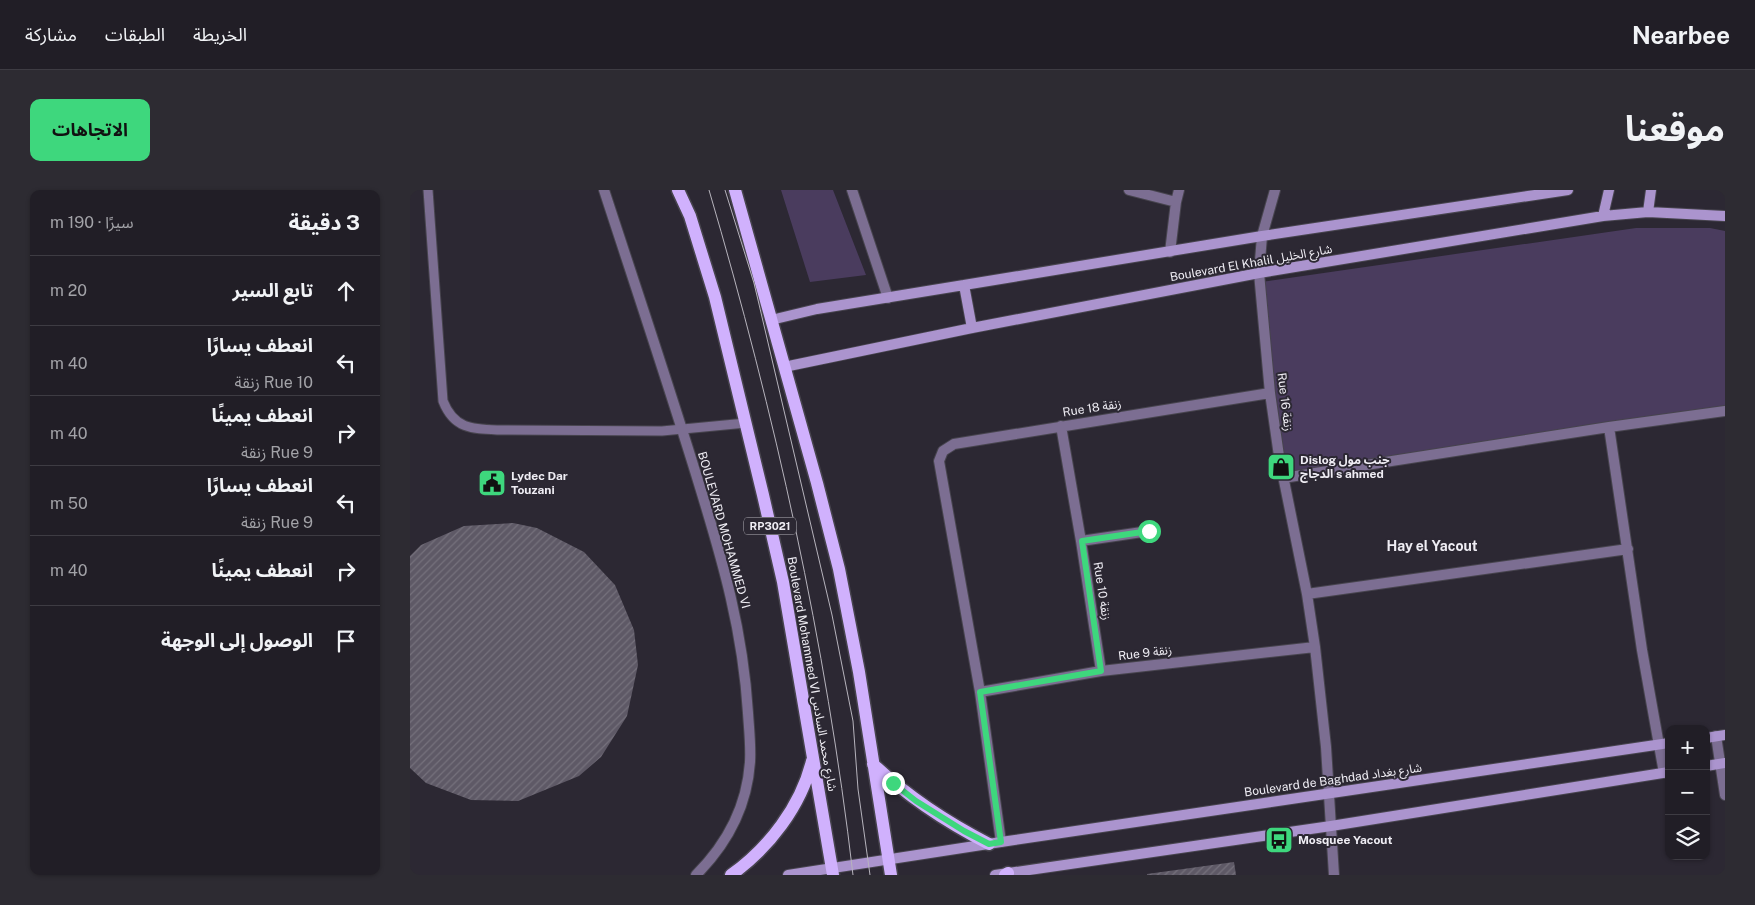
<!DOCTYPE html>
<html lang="ar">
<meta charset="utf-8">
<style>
:root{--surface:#211e26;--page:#2d2b32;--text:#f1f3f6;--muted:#a2a2a7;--line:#3e3c43;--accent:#3ed77d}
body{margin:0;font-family:"Public Sans","Noto Sans Arabic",sans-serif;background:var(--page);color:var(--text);direction:rtl}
.controls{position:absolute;right:15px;bottom:15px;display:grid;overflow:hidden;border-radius:10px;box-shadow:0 1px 4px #0004}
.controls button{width:45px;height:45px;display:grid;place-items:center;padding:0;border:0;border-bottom:1px solid var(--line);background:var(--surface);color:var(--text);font:25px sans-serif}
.stop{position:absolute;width:15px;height:15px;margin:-11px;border:4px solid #3ed77d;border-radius:50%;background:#fff}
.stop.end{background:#3ed77d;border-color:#fff;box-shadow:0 1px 5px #0008}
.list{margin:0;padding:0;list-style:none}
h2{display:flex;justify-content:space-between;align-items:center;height:65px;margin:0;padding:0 20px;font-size:21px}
h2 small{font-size:16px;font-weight:400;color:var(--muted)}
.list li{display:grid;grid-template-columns:32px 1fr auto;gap:15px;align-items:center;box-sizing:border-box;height:70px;padding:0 20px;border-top:1px solid var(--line)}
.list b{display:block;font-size:19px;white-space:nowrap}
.list p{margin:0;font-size:16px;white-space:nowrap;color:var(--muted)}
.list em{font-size:16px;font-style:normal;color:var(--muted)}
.icon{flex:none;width:28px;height:28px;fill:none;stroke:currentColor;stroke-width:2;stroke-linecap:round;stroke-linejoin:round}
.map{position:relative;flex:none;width:1315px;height:685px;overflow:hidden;direction:ltr;border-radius:10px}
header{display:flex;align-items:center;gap:30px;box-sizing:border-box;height:70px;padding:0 25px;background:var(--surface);border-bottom:1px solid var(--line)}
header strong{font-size:24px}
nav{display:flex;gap:28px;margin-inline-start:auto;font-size:18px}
.intro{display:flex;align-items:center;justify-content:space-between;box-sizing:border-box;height:120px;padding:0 30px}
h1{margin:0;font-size:35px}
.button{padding:12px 22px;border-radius:10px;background:var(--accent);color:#111;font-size:18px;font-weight:700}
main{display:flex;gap:30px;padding:0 30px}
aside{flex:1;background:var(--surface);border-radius:10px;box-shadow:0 1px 4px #0004}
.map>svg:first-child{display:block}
.green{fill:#4a3c5e}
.building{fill:url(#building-hatch)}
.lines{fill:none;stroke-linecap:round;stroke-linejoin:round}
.lane-casing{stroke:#47444e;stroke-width:11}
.street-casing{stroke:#47444e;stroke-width:12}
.secondary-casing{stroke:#47444e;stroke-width:12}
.primary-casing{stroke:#47444e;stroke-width:15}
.lane{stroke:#7c6e92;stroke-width:9}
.street{stroke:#7c6e92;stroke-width:10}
.secondary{stroke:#ab94ce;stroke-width:10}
.primary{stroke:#d0b1fd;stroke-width:12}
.tram{stroke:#b7b4bd;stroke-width:1}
.route{stroke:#3ed77d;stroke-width:6}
.labels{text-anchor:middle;stroke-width:4;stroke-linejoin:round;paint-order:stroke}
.shield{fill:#2c2833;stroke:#b4b2ba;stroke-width:1}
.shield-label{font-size:11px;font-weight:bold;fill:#efedf4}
.street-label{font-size:12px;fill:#efedf4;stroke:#2c2833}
.poi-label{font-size:12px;font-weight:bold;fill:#efedf4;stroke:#2c2833;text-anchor:start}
.neighbourhood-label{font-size:14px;font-weight:bold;fill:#efedf4;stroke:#2c2833}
</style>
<header>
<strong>Nearbee</strong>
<nav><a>الخريطة</a><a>الطبقات</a><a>مشاركة</a></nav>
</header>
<div class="intro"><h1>موقعنا</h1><a class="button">الاتجاهات</a></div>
<main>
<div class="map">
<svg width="1315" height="685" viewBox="0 0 1315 685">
<defs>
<pattern id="building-hatch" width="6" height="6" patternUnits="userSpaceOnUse" patternTransform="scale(1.25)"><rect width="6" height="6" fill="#5e5966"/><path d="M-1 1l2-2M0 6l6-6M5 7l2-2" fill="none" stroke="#75717c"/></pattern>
</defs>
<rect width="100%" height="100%" fill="#2c2833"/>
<path class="green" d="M371 0H423L456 85 400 92Z
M1226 38H1300L1315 41V220L873 283 851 92Z"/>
<path class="building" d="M103 333 127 338 174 362 205 395 224 440 228 475 217 526 191 567 169 586 108 611 61 610 16 593 0 578V366L11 355 54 336Z
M824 672 826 685H737V684Z"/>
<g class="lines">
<defs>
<path id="lane" d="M18 0 33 211C44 239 62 239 89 240L252 241 336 233"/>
<path id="street" d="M194 0C226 98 259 196 289 294 313 372 333 441 338 523 339 539 341 556 340 572 337 616 317 654 286 685
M442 0 478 108
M719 0 766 12 760 62
M865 0 852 46 849 83 860 203 869 266 897 404 905 457 916 557 924 685
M766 12 769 0
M651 236 671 351 691 481
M1199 237 1232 460 1254 583
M873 288 1199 237 1315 221
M671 351 739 341
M897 404 1218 359
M570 502 691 481 905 457
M1306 546 1315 605
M591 652 570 502 529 271 533 261 544 254 860 203"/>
<path id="secondary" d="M1238 22 1241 0
M1193 26 1199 0
M554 95 562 138
M361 130 407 119 554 95 852 46 1158 0
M374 177 562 138 849 83 1193 26 1238 22 1315 26
M1296 548 1315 545
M1296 576 1315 573
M378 685 591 652 1259 553
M585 685 921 636 1259 582"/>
<path id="primary" d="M268 0 280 26 305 107 353 305 373 392 423 685
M325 0 407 293 429 379 449 482 481 685
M463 574C498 607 536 632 579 654
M321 685C359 658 391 616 402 571
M595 685 598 683"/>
</defs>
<use href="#lane" class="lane-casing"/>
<use href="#street" class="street-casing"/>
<use href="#secondary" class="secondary-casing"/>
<use href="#primary" class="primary-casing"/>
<use href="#lane" class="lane"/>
<use href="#street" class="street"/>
<use href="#secondary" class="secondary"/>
<use href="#primary" class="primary"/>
<path class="tram" d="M299 0C365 224 416 453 443 685
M315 0 344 93 422 425 443 531 448 599 460 685"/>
</g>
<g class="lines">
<path class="route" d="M483 593 506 611 554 641 579 654 591 652 570 502 691 481 672 351 739 341"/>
</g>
<defs>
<symbol id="shop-square" viewBox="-11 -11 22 22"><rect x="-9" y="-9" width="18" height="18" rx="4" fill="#3ed77d" stroke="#2c2833"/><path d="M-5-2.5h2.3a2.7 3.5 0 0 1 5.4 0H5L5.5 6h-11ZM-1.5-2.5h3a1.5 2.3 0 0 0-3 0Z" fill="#111"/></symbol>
<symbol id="civic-square" viewBox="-11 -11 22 22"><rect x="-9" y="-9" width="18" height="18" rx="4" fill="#3ed77d" stroke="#2c2833"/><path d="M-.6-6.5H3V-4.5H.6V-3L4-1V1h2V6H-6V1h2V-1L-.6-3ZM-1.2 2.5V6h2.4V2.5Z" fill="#111"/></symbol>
<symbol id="bus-square" viewBox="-11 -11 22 22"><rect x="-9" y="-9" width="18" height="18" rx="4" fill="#3ed77d" stroke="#2c2833"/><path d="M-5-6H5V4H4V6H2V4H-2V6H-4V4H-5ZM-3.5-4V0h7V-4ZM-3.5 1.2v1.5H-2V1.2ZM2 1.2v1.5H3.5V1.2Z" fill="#111"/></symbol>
</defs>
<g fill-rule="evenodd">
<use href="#shop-square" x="855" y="261" width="32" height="32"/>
<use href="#civic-square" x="66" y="277" width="32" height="32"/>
<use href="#bus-square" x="853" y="634" width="32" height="32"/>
</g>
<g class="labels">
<rect class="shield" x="334" y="327.5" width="52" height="17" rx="4"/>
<g class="shield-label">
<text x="360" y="340">RP3021</text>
</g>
<g class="street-label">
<text transform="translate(841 73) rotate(-10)" y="4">Boulevard El Khalil شارع الخليل</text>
<text transform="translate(875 212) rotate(83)" y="4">Rue 16 زنقة</text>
<text transform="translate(682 218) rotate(-9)" y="4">Rue 18 زنقة</text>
<text transform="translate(314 340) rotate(74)" y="4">BOULEVARD MOHAMMED VI</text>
<text transform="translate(692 401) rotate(81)" y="4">Rue 10 زنقة</text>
<text transform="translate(735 463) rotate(-7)" y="4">Rue 9 زنقة</text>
<text transform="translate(402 484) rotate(80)" y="4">Boulevard Mohammed VI شارع محمد السادس</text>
<text transform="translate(923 590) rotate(-8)" y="4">Boulevard de Baghdad شارع بغداد</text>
</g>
<g class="poi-label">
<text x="890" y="274">Dislog جنب مول<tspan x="890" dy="14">الدجاج s ahmed</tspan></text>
<text x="101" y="290">Lydec Dar<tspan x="101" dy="14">Touzani</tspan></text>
<text x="888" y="654">Mosquee Yacout</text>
</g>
<g class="neighbourhood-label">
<text x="1022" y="361">Hay el Yacout</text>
</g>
</g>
</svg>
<div class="controls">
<button>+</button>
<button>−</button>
<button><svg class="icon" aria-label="layers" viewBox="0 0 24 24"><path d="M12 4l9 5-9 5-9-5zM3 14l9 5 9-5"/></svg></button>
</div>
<div class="stop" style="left:739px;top:341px"></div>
<div class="stop end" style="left:483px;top:593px"></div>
</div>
<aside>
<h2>3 دقيقة<small>سيرًا · 190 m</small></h2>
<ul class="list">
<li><svg class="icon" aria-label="ahead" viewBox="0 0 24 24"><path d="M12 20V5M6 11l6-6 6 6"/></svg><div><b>تابع السير</b></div><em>20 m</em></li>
<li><svg class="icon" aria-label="left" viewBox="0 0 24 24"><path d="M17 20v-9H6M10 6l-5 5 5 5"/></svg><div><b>انعطف يسارًا</b><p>Rue 10 زنقة</p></div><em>40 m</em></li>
<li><svg class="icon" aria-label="right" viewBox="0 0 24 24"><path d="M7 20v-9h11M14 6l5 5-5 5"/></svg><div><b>انعطف يمينًا</b><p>Rue 9 زنقة</p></div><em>40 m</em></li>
<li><svg class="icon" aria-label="left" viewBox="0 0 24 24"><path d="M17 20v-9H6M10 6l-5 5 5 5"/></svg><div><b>انعطف يسارًا</b><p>Rue 9 زنقة</p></div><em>50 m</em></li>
<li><svg class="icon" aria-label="right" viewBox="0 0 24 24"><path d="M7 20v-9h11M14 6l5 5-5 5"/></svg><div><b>انعطف يمينًا</b></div><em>40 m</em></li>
<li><svg class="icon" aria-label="arrive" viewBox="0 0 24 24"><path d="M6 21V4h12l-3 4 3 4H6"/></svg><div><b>الوصول إلى الوجهة</b></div></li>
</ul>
</aside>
</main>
